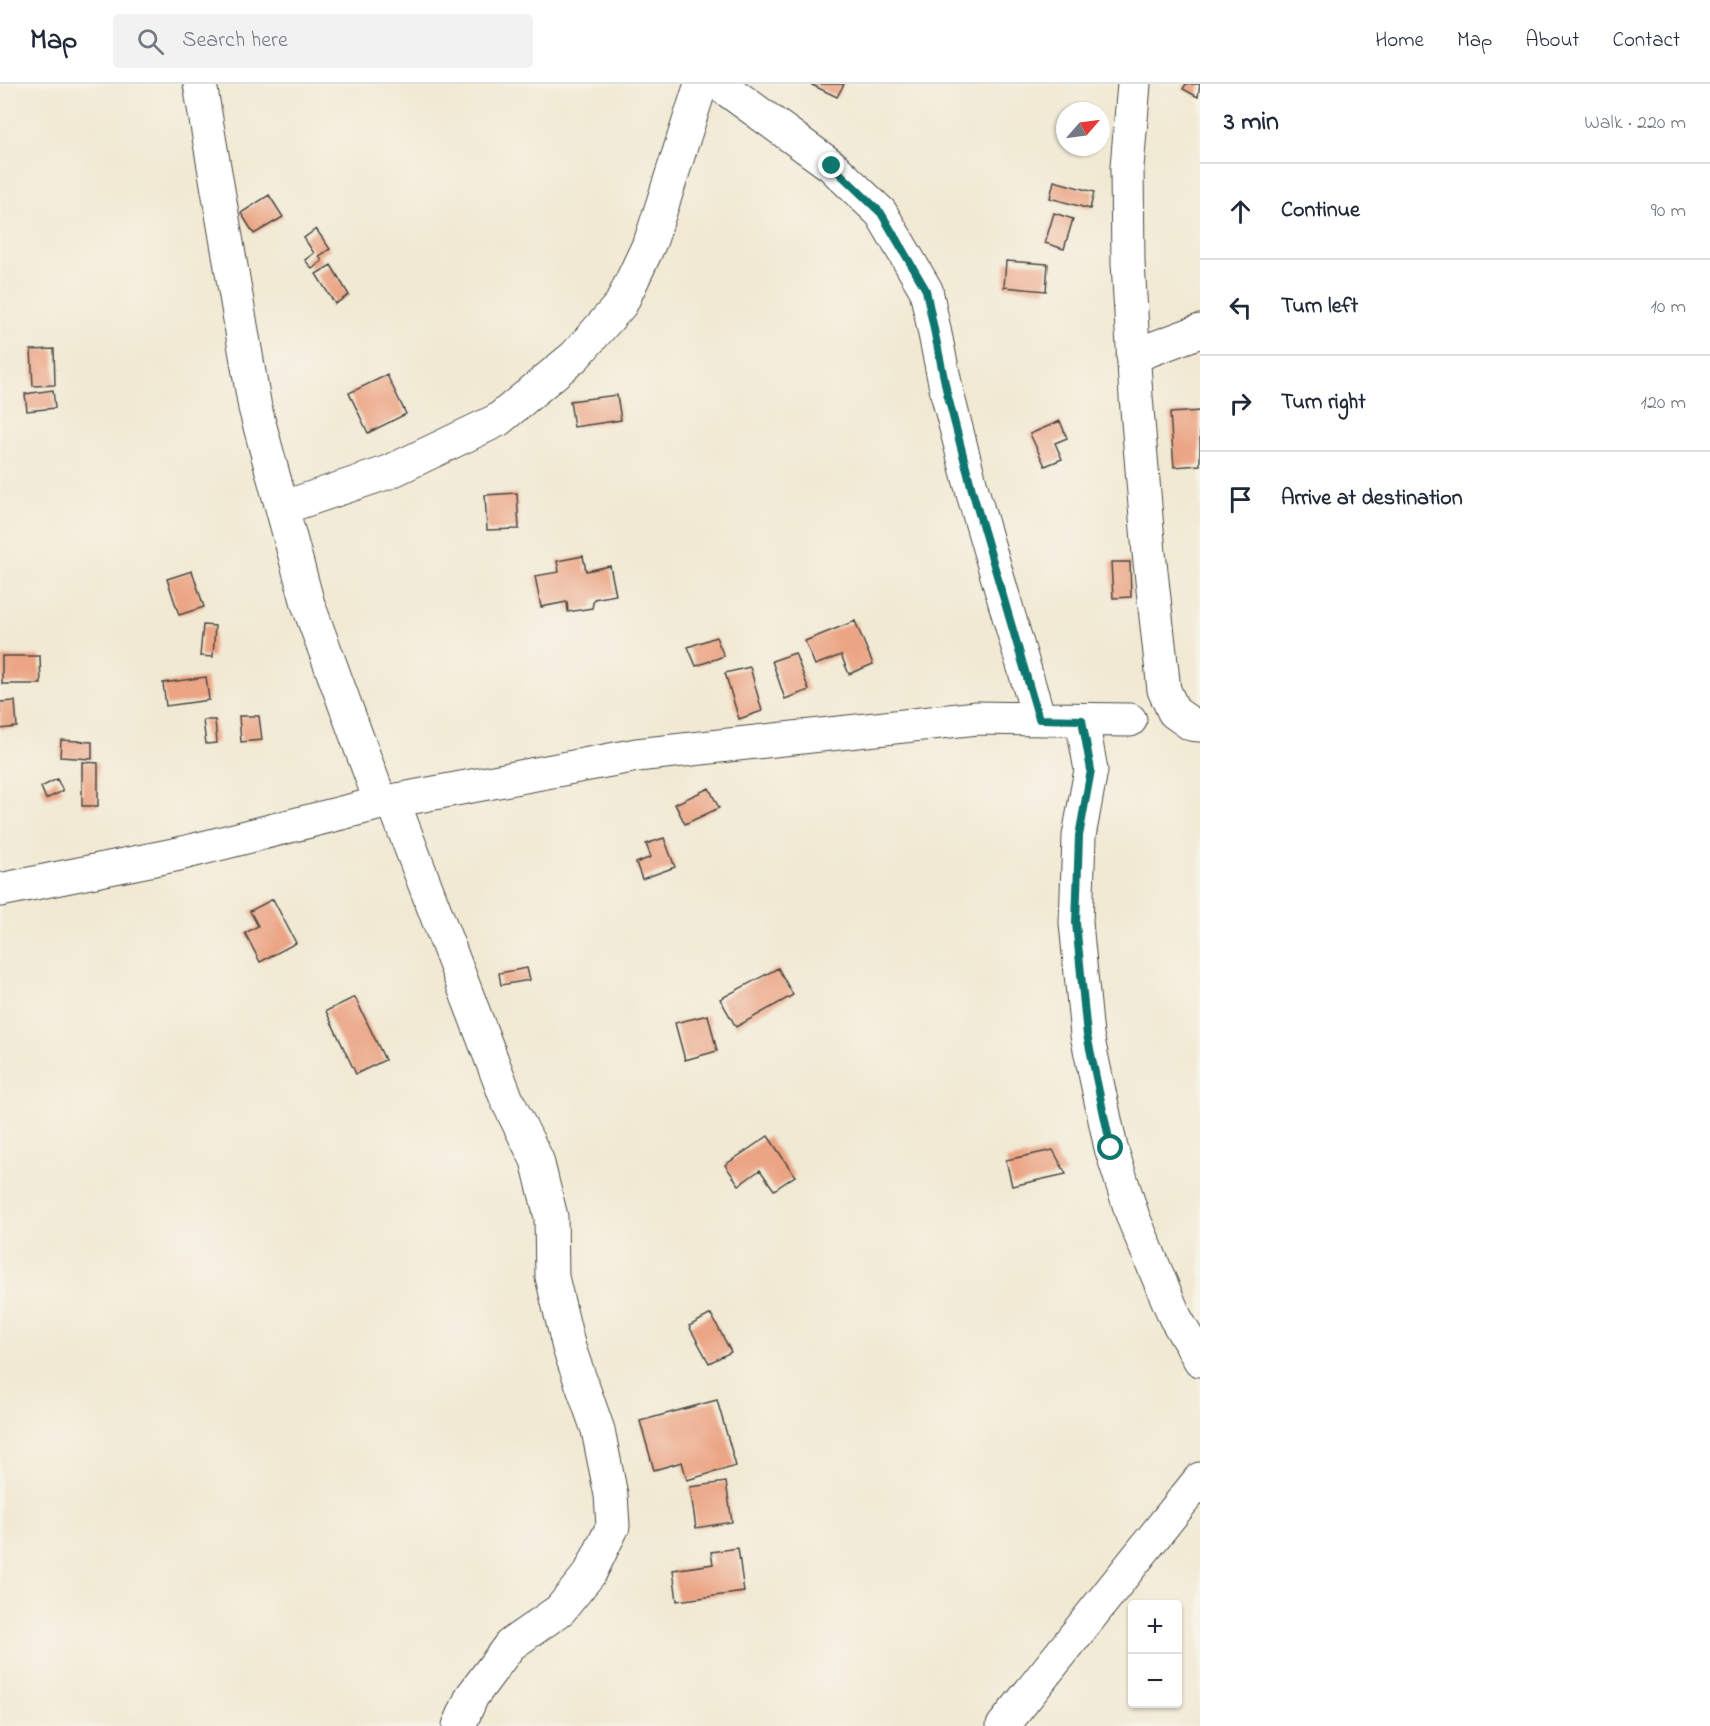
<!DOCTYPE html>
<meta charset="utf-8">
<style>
:root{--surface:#fff;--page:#f2f2f3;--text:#1f2937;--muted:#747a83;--line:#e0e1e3}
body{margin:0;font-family:"Indie Flower",sans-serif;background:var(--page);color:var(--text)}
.controls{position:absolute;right:18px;bottom:18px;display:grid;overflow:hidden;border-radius:6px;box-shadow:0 2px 4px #0004}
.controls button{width:54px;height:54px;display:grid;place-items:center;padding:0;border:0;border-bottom:2px solid var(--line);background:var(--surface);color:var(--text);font:30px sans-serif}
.compass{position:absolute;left:1056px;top:18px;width:54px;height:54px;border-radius:50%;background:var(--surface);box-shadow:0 2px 4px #0004;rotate:62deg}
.stop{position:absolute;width:18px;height:18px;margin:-14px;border:4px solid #0f766e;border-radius:50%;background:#fff}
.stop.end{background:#0f766e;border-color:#fff;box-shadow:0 2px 6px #0008}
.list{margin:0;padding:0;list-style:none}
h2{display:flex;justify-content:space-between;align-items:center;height:78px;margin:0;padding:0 24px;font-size:26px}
h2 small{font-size:20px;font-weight:400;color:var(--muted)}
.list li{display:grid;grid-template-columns:39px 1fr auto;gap:18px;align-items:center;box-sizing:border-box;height:96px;padding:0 24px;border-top:2px solid var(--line)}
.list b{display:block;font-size:22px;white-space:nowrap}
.list em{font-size:20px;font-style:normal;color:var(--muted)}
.icon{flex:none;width:33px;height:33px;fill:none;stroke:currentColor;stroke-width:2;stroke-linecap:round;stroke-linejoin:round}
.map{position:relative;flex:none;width:1200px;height:1642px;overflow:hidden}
header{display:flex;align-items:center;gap:36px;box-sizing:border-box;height:84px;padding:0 30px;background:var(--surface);border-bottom:2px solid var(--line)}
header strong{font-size:28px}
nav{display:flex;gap:33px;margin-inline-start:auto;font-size:21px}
.search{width:420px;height:54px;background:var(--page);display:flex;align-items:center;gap:15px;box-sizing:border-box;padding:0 21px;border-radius:6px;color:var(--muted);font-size:22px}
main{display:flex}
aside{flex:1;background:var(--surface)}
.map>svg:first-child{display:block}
.building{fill:#eba484}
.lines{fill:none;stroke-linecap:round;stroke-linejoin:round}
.minor-casing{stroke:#494844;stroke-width:35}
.minor{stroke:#fff;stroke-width:33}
.route{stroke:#0f766e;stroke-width:8}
</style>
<header>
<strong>Map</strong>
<div class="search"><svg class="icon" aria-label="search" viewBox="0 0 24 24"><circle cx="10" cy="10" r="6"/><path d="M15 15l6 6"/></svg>Search here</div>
<nav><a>Home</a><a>Map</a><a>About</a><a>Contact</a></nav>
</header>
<main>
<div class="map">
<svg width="1200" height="1642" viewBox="0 0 1200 1642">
<rect width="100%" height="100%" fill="#f7f3e8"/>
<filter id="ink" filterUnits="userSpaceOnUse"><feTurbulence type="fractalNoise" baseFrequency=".0167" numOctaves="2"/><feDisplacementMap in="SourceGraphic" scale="12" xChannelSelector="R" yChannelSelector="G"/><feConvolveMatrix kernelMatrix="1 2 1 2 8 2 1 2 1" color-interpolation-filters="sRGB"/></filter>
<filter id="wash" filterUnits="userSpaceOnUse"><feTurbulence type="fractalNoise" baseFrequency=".008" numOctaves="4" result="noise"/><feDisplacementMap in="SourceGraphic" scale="24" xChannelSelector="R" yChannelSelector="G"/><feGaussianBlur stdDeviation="1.35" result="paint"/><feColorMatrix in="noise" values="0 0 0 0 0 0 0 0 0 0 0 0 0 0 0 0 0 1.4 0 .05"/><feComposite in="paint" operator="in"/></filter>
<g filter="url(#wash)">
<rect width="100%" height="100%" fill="#f1e9d3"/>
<g id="blocks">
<path class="building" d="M810 0H844L837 13Z
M1186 0H1200L1198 13 1183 5Z
M1054 97 1094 108 1090 125 1050 114Z
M269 111 283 133 254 150 241 129Z
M1054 129 1073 135 1064 165 1045 159Z
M316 145 330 165 319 172 322 177 312 185 305 176 314 169 304 154Z
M1006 177 1048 180 1046 207 1004 203Z
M331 181 349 211 335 220 316 190Z
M54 265 55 301 33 302 31 266Z
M387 291 406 330 368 349 349 309Z
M53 306 55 324 27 327 25 310Z
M617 311 621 336 574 343 570 317Z
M1200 327V381L1174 383 1170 329Z
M1060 337 1067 354 1055 359 1062 375 1045 382 1030 350Z
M517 409 519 445 487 446 485 411Z
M583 472 586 487 610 482 616 511 594 515 592 524 568 528 567 518 541 523 535 492 559 488 557 477Z
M1111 478H1130L1131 513 1113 514Z
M192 487 204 523 179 531 167 495Z
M855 537 873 580 849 590 841 571 815 581 805 557Z
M203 541 215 542 213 573 200 572Z
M716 553 724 572 696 582 688 563Z
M795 569 809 606 785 615 772 577Z
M2 572H40L41 600H2Z
M750 583 762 627 739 635 725 589Z
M206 593 209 616 166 622 163 599Z
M15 617 17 643 0 645V618Z
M239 632H259L262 656 241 658Z
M203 636H215L217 659 206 660Z
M61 656 92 658V675L60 673Z
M82 678 98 679V722H82Z
M57 695 63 707 46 715 41 703Z
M709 704 719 724 685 740 675 720Z
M664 754 675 783 642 795 636 779 651 773 646 760Z
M273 815 296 859 260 878 245 849 258 842 250 827Z
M527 884 530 896 501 901 499 889Z
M778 884 793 911 736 943 720 915Z
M355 913 385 976 356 990 326 927Z
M708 931 717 967 685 976 675 939Z
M768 1052 795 1092 774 1106 760 1086 739 1101 725 1081Z
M1053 1066 1066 1090 1012 1102 1006 1076Z
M711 1230 731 1268 709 1279 689 1242Z
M717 1316 736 1382 687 1396 682 1378 654 1386 640 1337Z
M726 1398 732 1438 696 1444 690 1403Z
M738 1464 744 1508 677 1517 673 1486 713 1480 711 1468Z"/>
</g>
</g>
<g filter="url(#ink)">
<use href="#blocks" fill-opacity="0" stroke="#494844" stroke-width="1.5"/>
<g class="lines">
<defs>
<path id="minor" d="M200 0 255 324 308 520 381 719
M719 0 832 82 881 129 926 206 947 309 972 406 1039 635
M1134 0 1127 83 1128 179 1136 313 1149 469 1164 606 1174 628 1191 640 1200 641
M1133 272 1200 247
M282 424 389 388 498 336 575 272 621 220 651 156 701 0
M1082 636 1091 686 1079 752 1076 839 1087 951 1111 1064 1133 1133 1175 1233 1200 1276
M393 717 507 1016 537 1076 551 1133 552 1193 569 1264 598 1346 611 1411 613 1442 590 1489 560 1526 510 1561 472 1612 459 1642
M0 806 179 770 381 719 637 671 977 634 1130 636
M1003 1642 1200 1395"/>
</defs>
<use href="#minor" class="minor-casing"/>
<use href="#minor" class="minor"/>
</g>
</g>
<g class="lines" filter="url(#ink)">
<path class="route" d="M832 82 881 129 926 206 947 309 972 406 1039 635 1082 636 1091 686 1079 752 1076 839 1087 951 1111 1064"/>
</g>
</svg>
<div class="controls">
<button>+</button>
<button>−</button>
</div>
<svg class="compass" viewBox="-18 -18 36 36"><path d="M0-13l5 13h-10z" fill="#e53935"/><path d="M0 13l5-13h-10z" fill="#747a83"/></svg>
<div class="stop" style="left:1111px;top:1064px"></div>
<div class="stop end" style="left:832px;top:82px"></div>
</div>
<aside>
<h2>3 min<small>Walk · 220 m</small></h2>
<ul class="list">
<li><svg class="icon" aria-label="ahead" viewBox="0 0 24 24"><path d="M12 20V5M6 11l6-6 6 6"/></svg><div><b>Continue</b></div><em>90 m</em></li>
<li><svg class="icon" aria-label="left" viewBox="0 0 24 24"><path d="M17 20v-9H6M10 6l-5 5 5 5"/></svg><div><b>Turn left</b></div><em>10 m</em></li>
<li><svg class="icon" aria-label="right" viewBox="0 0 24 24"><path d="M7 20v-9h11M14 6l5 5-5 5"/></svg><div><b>Turn right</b></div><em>120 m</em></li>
<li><svg class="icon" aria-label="arrive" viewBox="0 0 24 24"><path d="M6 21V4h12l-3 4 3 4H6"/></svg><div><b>Arrive at destination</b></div></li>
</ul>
</aside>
</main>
